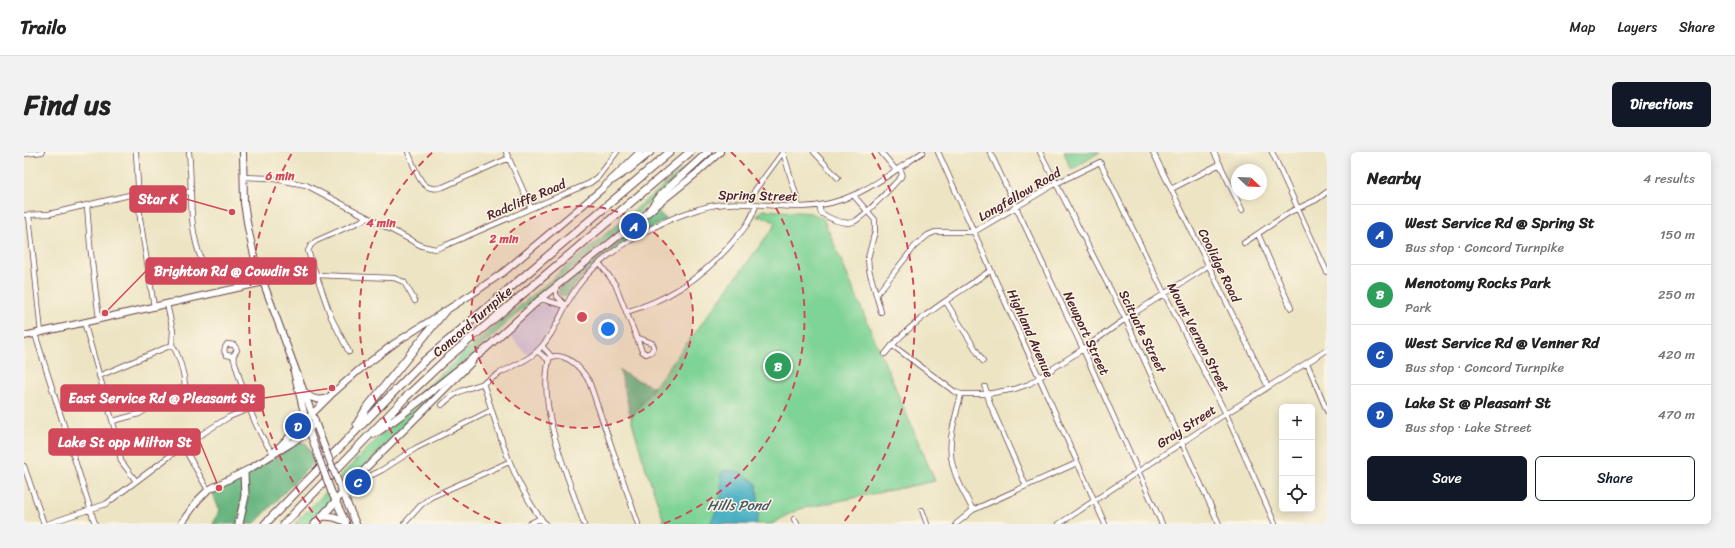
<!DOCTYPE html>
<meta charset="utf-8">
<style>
:root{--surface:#fff;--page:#f2f2f2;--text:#222;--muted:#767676;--line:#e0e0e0;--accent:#111827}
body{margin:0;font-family:Sriracha,sans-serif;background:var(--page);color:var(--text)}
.controls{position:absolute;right:12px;bottom:12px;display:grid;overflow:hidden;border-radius:6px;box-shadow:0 2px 10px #0003}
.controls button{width:36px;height:36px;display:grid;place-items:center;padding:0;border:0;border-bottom:1px solid var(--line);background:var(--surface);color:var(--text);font:20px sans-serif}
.compass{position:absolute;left:1207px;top:12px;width:36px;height:36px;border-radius:50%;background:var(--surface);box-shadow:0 2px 10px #0003;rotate:113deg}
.you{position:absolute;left:584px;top:177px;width:14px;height:14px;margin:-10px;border:3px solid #fff;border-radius:50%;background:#1a73e8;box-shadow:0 0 0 6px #1a73e833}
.badge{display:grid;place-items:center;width:26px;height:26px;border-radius:50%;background:var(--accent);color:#fff;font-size:13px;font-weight:700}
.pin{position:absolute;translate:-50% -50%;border:2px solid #fff;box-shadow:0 1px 4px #0006}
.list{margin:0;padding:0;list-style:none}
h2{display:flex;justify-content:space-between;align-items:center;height:52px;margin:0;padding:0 16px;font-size:17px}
h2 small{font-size:13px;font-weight:400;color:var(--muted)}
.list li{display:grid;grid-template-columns:26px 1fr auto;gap:12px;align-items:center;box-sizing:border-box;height:60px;padding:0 16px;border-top:1px solid var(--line)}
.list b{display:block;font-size:15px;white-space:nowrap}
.list p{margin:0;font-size:13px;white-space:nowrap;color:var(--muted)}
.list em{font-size:13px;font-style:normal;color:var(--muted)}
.actions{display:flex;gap:8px;padding:12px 16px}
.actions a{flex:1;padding:9px 0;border:1px solid var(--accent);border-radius:6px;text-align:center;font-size:14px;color:var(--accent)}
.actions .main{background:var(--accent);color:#fff}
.icon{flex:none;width:22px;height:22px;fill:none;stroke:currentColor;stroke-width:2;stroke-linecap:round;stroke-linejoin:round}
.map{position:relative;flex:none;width:1303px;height:372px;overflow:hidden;border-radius:6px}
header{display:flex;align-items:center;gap:24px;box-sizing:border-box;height:56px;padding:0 20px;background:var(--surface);border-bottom:1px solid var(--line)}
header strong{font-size:19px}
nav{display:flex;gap:22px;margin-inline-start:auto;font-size:14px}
.intro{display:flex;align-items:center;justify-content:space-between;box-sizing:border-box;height:96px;padding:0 24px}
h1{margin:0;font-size:28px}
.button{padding:10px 18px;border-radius:6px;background:var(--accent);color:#fff;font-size:14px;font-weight:700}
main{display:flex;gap:24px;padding:0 24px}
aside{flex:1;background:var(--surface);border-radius:6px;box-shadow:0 2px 10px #0003}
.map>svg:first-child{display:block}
.industrial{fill:#cabfd6}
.green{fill:#7ed396;stroke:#647960}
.forest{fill:#66b57f;stroke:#586a55}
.water{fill:#43adc2;stroke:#466676}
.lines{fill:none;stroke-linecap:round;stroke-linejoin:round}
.minor-casing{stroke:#623d42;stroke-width:6}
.major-casing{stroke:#623d42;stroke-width:8}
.highway-casing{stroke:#623d42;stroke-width:9}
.minor{stroke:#fff;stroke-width:4.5}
.major{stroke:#fff;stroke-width:6}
.highway{stroke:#fff;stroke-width:7}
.major-bridge-casing{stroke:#623d42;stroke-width:8;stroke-linecap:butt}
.major-bridge{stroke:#fff;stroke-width:6}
.ring{fill:none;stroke:#d1495b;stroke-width:2;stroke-dasharray:7 5}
.labels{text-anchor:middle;stroke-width:3;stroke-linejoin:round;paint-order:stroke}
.street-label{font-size:13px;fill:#4a1f2b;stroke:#fcf5e5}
.water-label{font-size:14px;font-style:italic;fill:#475867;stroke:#fcf5e5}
.centre{fill:#d1495b;stroke:#fcf5e5;stroke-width:2}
.ring-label{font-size:12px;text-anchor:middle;font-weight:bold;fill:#d1495b;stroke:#fcf5e5;stroke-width:3;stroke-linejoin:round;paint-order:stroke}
.leader{fill:none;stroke:#d1495b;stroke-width:1.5}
.callout-dot{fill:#d1495b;stroke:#fcf5e5;stroke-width:1.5}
.callout{fill:#d1495b;stroke:#d1495b;stroke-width:1.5}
.callout-label{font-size:14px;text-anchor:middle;font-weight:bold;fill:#fff}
</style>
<header>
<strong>Trailo</strong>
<nav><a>Map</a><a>Layers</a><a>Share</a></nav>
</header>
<div class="intro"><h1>Find us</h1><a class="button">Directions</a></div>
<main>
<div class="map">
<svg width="1303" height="372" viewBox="0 0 1303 372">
<rect width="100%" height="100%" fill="#fcf5e5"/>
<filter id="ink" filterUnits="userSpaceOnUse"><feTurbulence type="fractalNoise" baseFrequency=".025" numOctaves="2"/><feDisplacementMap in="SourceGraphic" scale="8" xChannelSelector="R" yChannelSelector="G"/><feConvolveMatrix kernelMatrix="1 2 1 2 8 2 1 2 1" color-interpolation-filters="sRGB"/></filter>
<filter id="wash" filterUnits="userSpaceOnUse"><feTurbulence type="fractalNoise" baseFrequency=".012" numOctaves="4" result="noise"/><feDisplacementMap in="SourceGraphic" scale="16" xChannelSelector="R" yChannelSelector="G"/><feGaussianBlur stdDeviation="0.9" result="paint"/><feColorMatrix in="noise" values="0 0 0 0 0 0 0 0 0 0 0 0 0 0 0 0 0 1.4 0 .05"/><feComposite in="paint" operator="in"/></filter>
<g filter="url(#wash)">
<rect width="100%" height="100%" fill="#ece4c3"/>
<path class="industrial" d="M519 149 528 152 538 158 519 189 504 204 483 180Z"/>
<path class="green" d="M680 0 595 78 496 159 442 208 396 243 395 242 443 198Z
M1040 0H1076L1047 18Z
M742 58 787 61 799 66 911 329 776 357 765 362 748 372H641L619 308 607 266 749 76 751 70 740 65H733L737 59Z
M429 225 326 329 318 327 317 323 359 281Z
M302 340 305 344 304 356 288 372H270Z"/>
<path class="forest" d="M634 59 642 67 572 112 562 121 543 144 539 145 535 143V136Z
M596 218 604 224 630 235 607 266Z
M276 290 283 292 290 310 230 372H218L224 346 223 324Z
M217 327 220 342 213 372H189L196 358 187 340Z"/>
<path class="water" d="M702 318 719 321 733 332 735 361 732 372H686L695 353 697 341V323L699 319Z"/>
</g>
<g filter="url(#ink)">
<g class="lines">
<defs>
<path id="minor" d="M112 0 116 66 130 155
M165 0C169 37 163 74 178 109
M384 0C392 16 395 43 419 35L485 6
M482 0 507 56
M759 0 773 46 774 55
M790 0 814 26
M857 0 872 18
M914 0 1081 372
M966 0 1059 197 1138 372
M1016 0 1102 168 1195 372
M1129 0 1244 235
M1190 0 1218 58
M1248 0 1303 120
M0 2 18 0
M220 25 245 26 282 33 398 94 411 97 420 94 566 31 574 25 593 0
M1147 37 1196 12
M830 44 851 68V79L844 106 845 118 857 160
M725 51 731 38 759 0
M63 53 66 93 75 167
M795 54 797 61C805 66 819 73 829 70 839 67 868 34 877 25L878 21 875 16
M0 63 25 62 114 41 167 40
M5 63 17 181
M1234 82 1267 156
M1220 91 1266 60 1292 48 1303 40
M576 112 591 132 618 199 622 202 627 200 630 195 628 191 612 185
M240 130 292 123 370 126 380 130 391 149
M532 134V143L541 153
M853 142 891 94 904 83 911 80H950L1031 32 1076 10 1141 143 1202 262 1251 372
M515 148H521L542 154
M922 150 959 209
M602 160C648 147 683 122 712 86 721 76 729 66 732 52
M60 170 93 285 97 309 112 329
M11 182 71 372
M868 193 931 240 937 242H963L991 237 1005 232 1059 197 1107 163 1178 118 1184 113
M518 194 528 205
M513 199 523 207C526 206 529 204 532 204 546 204 558 218 565 229L614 372
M325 200 307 165 284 99 287 93 292 89 344 66
M861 202C887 168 932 143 967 118
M209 204 202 203C199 199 200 196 203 192L210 193 213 198 209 204C218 234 229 277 249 301
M525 207C513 257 544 324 560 372
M1283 211 1303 259
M75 224 148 193
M459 231C475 280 488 331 521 372
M961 235 966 252 1002 334
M937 242C932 264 923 288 928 310 931 326 941 343 949 358
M418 253C432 239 440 238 457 232 464 229 470 225 476 221 487 215 500 210 510 202 529 186 536 162 549 141 574 102 631 70 675 57 709 46 743 55 777 55 827 54 860 26 899 0
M89 269 115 262 161 233C160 222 155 202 148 193L149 179 143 152
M159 294 184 338
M0 314 20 372
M335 323 342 326 358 318 392 296 468 258
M898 358 903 372
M770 367 773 372
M23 372 82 352 159 294 205 265 227 256
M380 372 397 353 407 345 485 310
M505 372 517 366
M932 372 949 358 1053 311
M1035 372 1198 264 1303 198"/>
<path id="major" d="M219 0 220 51 224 76 231 108 300 294
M0 184 240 130
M456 202 515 148 673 21 696 0
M270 220 282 269 293 301
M282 241C287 247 295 249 303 246
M249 301 309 241 335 218 371 191 451 140 481 119 578 37 616 0
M315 332 332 372
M307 339 322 371
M312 349 321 337 448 210
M157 372 174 348 184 338 227 316 266 292 285 279 291 268"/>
<path id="highway" d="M588 28 605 17 626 0
M625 59 639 41 684 0
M333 272 342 257 420 160
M350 282C388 258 421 226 458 200
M300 364 310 365 321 369
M215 372 221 344 220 321
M241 372 399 210 646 0
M260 372 382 245 419 210 666 0
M291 372 312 349"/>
</defs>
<use href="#minor" class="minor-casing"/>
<use href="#major" class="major-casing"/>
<use href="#highway" class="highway-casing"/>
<use href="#minor" class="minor"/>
<use href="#major" class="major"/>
<use href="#highway" class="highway"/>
<defs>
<path id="major-bridge" d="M300 294 315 332
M293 301 307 339"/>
</defs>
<use href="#major-bridge" class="major-bridge-casing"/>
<use href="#major-bridge" class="major-bridge"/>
</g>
</g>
<circle cx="558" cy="165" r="111" fill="#d1495b" fill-opacity=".12"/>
<g class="ring">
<circle cx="558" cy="165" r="111"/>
<path d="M477 372A222 222 0 0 1 409 0M707 0A222 222 0 0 1 639 372"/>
<path d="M296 370A333 333 0 0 1 268 1M848 1A333 333 0 0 1 820 370"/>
</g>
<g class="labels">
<g class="street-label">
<text transform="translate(995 42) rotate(-30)" y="5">Longfellow Road</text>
<text transform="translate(734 43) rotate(1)" y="5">Spring Street</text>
<text transform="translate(502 47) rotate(-23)" y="5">Radcliffe Road</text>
<text transform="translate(1196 113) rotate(64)" y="5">Coolidge Road</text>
<text transform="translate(448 169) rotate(-41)" y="5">Concord Turnpike</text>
<text transform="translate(1119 179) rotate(64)" y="5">Scituate Street</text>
<text transform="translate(1007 181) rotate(66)" y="5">Highland Avenue</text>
<text transform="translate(1063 181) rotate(65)" y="5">Newport Street</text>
<text transform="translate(1175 185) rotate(63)" y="5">Mount Vernon Street</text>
<text transform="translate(1162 274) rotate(-33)" y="5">Gray Street</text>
</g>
<g class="water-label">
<text x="714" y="358">Hills Pond</text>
</g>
</g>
<circle cx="558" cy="165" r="6" class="centre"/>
<g class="ring-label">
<text x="256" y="28">6 min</text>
<text x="357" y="75">4 min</text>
<text x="480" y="91">2 min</text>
</g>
<path class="leader" d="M208 60L162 47M81 161L122 119M308 236L240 246M195 336L176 290"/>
<g class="callout-dot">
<circle cx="208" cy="60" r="4"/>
<circle cx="81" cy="161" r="4"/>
<circle cx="308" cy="236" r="4"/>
<circle cx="195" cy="336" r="4"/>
</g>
<g class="callout">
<rect x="106" y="34" width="56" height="26" rx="4"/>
<rect x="122" y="106" width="170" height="26" rx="4"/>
<rect x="37" y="233" width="203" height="26" rx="4"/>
<rect x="25" y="277" width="151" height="26" rx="4"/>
</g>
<g class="callout-label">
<text x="134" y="52">Star K</text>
<text x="207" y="124">Brighton Rd @ Cowdin St</text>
<text x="138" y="251">East Service Rd @ Pleasant St</text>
<text x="101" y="295">Lake St opp Milton St</text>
</g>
</svg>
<div class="controls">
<button>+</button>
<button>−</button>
<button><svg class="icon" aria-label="locate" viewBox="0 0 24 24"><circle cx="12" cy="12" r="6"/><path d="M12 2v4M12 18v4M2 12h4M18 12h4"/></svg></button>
</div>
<svg class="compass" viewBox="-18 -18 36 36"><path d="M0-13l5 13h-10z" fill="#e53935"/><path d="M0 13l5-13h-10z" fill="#767676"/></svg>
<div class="you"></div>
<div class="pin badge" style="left:610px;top:74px;background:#1a4fb4">A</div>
<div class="pin badge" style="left:754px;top:214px;background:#2e9e5b">B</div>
<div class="pin badge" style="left:334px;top:330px;background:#1a4fb4">C</div>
<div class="pin badge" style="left:274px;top:274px;background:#1a4fb4">D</div>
</div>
<aside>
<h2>Nearby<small>4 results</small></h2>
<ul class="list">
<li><span class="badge" style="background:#1a4fb4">A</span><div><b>West Service Rd @ Spring St</b><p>Bus stop · Concord Turnpike</p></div><em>150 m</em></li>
<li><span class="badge" style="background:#2e9e5b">B</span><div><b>Menotomy Rocks Park</b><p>Park</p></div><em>250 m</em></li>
<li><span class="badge" style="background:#1a4fb4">C</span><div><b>West Service Rd @ Venner Rd</b><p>Bus stop · Concord Turnpike</p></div><em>420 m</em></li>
<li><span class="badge" style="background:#1a4fb4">D</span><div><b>Lake St @ Pleasant St</b><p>Bus stop · Lake Street</p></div><em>470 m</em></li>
</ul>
<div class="actions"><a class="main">Save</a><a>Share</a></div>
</aside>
</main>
